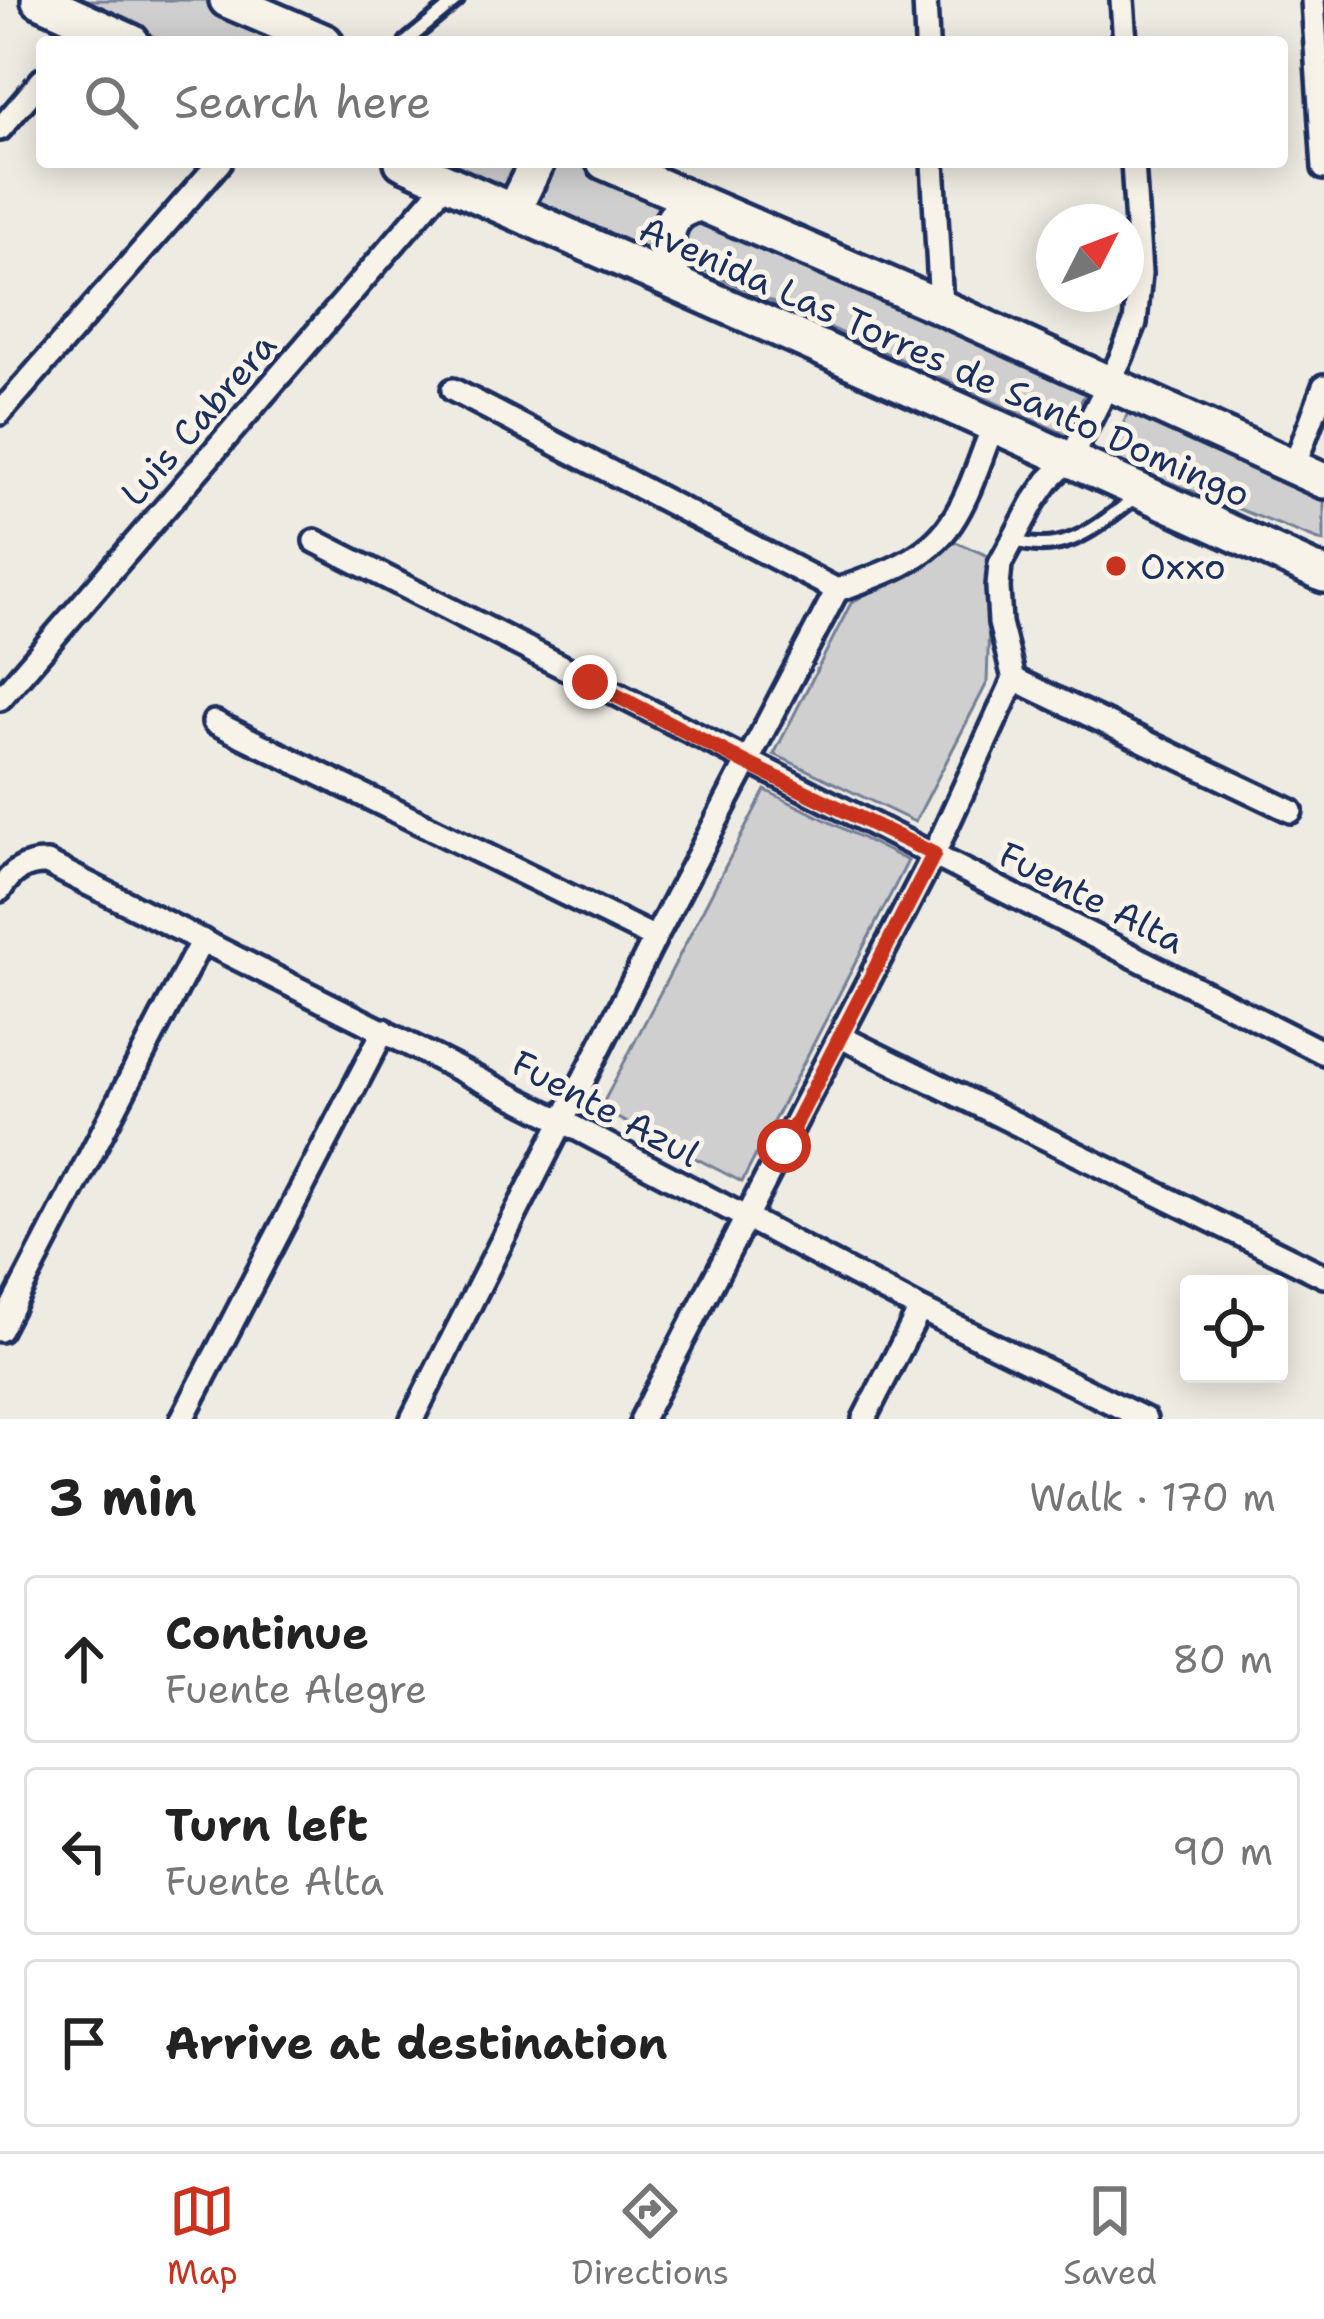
<!DOCTYPE html>
<meta charset="utf-8">
<style>
:root{--surface:#fff;--page:#f6f6f6;--text:#222;--muted:#767676;--line:#e0e0e0;--accent:#c8321e}
body{margin:0;font-family:"Shantell Sans",sans-serif;background:var(--page);color:var(--text)}
.controls{position:absolute;right:36px;bottom:36px;display:grid;overflow:hidden;border-radius:12px;box-shadow:0 6px 30px #0003}
.controls button{width:108px;height:108px;display:grid;place-items:center;padding:0;border:0;border-bottom:3px solid var(--line);background:var(--surface);color:var(--text);font:60px sans-serif}
.compass{position:absolute;left:1036px;top:204px;width:108px;height:108px;border-radius:50%;background:var(--surface);box-shadow:0 6px 30px #0003;rotate:48deg}
.stop{position:absolute;width:36px;height:36px;margin:-27px;border:9px solid #c8321e;border-radius:50%;background:#fff}
.stop.end{background:#c8321e;border-color:#fff;box-shadow:0 3px 12px #0008}
.list{margin:0;padding:0;list-style:none}
h2{display:flex;justify-content:space-between;align-items:center;height:156px;margin:0;padding:0 48px;font-size:51px}
h2 small{font-size:39px;font-weight:400;color:var(--muted)}
.list li{display:grid;grid-template-columns:78px 1fr auto;gap:36px;align-items:center;box-sizing:border-box;height:168px;margin:0 24px 24px;padding:0 24px;border:3px solid var(--line);border-radius:12px}
.list b{display:block;font-size:45px;white-space:nowrap}
.list p{margin:0;font-size:39px;white-space:nowrap;color:var(--muted)}
.list em{font-size:39px;font-style:normal;color:var(--muted)}
.icon{flex:none;width:66px;height:66px;fill:none;stroke:currentColor;stroke-width:2;stroke-linecap:round;stroke-linejoin:round}
.map{position:relative;flex:none;width:1324px;height:1419px;overflow:hidden}
.search{position:absolute;background:var(--surface);box-shadow:0 6px 30px #0003;left:36px;right:36px;top:36px;height:132px;display:flex;align-items:center;gap:30px;box-sizing:border-box;padding:0 42px;border-radius:12px;color:var(--muted);font-size:45px}
.sheet{height:732px;background:var(--surface)}
nav{display:flex;justify-content:space-around;align-items:center;box-sizing:border-box;height:168px;border-top:3px solid var(--line);background:var(--surface);font-size:33px;color:var(--muted)}
nav a{display:grid;justify-items:center;gap:6px}
nav .on{color:var(--accent)}
.map>svg:first-child{display:block}
.green{fill:#cfcfcf;stroke:#757f96;stroke-width:3}
.lines{fill:none;stroke-linecap:round;stroke-linejoin:round}
.lane-casing{stroke:#1b2f5e;stroke-width:20}
.street-casing{stroke:#1b2f5e;stroke-width:30}
.secondary-casing{stroke:#1b2f5e;stroke-width:42}
.lane{stroke:#f7f3e8;stroke-width:10}
.street{stroke:#f7f3e8;stroke-width:21}
.secondary{stroke:#f7f3e8;stroke-width:33}
.route{stroke:#c8321e;stroke-width:15}
.poi-dot{fill:#c8321e;stroke:#f7f3e8;stroke-width:4.5}
.labels{text-anchor:middle;stroke-width:10;stroke-linejoin:round;paint-order:stroke}
.street-label{font-size:36px;fill:#1b2f5e;stroke:#f7f3e8}
.poi-label{font-size:36px;fill:#1b2f5e;stroke:#f7f3e8;text-anchor:start}
</style>
<div class="map">
<svg width="1324" height="1419" viewBox="0 0 1324 1419">
<rect width="100%" height="100%" fill="#eeebe2"/>
<filter id="ink" filterUnits="userSpaceOnUse"><feTurbulence type="fractalNoise" baseFrequency=".00833" numOctaves="2"/><feDisplacementMap in="SourceGraphic" scale="24" xChannelSelector="R" yChannelSelector="G"/><feConvolveMatrix kernelMatrix="1 2 1 2 8 2 1 2 1" color-interpolation-filters="sRGB"/></filter>
<g filter="url(#ink)">
<path class="green" d="M76 0H212L307 42H166Z
M424 162H578L676 205 662 254 456 177Z
M685 214 1090 381 1067 435 683 261 673 244Z
M1129 410 1324 501V542L1109 459Z
M953 541 991 557 987 683 915 822 774 754 851 603Z
M765 790 908 861 742 1182 600 1109Z"/>
<g class="lines">
<defs>
<path id="lane" d="M406 42 457 0
M1012 540C1065 558 1097 526 1137 496"/>
<path id="street" d="M925 0 927 42
M1122 0 1125 42
M1313 0 1324 168
M0 129 42 80
M933 162 941 307
M453 390 837 590
M0 413 220 162
M1294 467 1324 386
M315 541C651 714 988 881 1324 1053
M1014 679 1291 811
M0 699 447 182
M214 722 655 938
M0 890C11 872 25 862 47 863L564 1122 920 1309 1145 1419
M841 1037 1324 1276
M0 1330 202 940
M182 1419 384 1030
M412 1419 655 938 837 590C878 576 926 561 951 523 970 495 980 458 993 427
M642 1419 934 854 1014 679 1000 623 998 587 1000 564 1034 501 1048 481 1071 458 1121 358 1135 323 1140 274 1133 162
M864 1419 920 1309"/>
<path id="secondary" d="M39 0 132 42
M227 0 325 42
M402 162C710 299 1018 434 1324 575
M604 162 941 307 1324 481
M513 211 537 162
M675 282C663 250 659 210 702 204"/>
</defs>
<use href="#lane" class="lane-casing"/>
<use href="#street" class="street-casing"/>
<use href="#secondary" class="secondary-casing"/>
<use href="#lane" class="lane"/>
<use href="#street" class="street"/>
<use href="#secondary" class="secondary"/>
</g>
</g>
<g class="lines" filter="url(#ink)">
<path class="route" d="M590 682 746 763 934 854 784 1146"/>
</g>
<circle class="poi-dot" cx="1116" cy="566" r="12"/>
<g class="labels">
<g class="street-label">
<text transform="translate(945 361) rotate(24)" y="13">Avenida Las Torres de Santo Domingo</text>
<text transform="translate(198 419) rotate(-49)" y="13">Luis Cabrera</text>
<text transform="translate(1092 897) rotate(27)" y="13">Fuente Alta</text>
<text transform="translate(606 1108) rotate(28)" y="13">Fuente Azul</text>
</g>
<g class="poi-label">
<text x="1140" y="579">Oxxo</text>
</g>
</g>
</svg>
<div class="controls">
<button><svg class="icon" aria-label="locate" viewBox="0 0 24 24"><circle cx="12" cy="12" r="6"/><path d="M12 2v4M12 18v4M2 12h4M18 12h4"/></svg></button>
</div>
<svg class="compass" viewBox="-18 -18 36 36"><path d="M0-13l5 13h-10z" fill="#e53935"/><path d="M0 13l5-13h-10z" fill="#767676"/></svg>
<div class="stop" style="left:784px;top:1146px"></div>
<div class="stop end" style="left:590px;top:682px"></div>
<div class="search"><svg class="icon" aria-label="search" viewBox="0 0 24 24"><circle cx="10" cy="10" r="6"/><path d="M15 15l6 6"/></svg>Search here</div>
</div>
<section class="sheet">
<h2>3 min<small>Walk · 170 m</small></h2>
<ul class="list">
<li><svg class="icon" aria-label="ahead" viewBox="0 0 24 24"><path d="M12 20V5M6 11l6-6 6 6"/></svg><div><b>Continue</b><p>Fuente Alegre</p></div><em>80 m</em></li>
<li><svg class="icon" aria-label="left" viewBox="0 0 24 24"><path d="M17 20v-9H6M10 6l-5 5 5 5"/></svg><div><b>Turn left</b><p>Fuente Alta</p></div><em>90 m</em></li>
<li><svg class="icon" aria-label="arrive" viewBox="0 0 24 24"><path d="M6 21V4h12l-3 4 3 4H6"/></svg><div><b>Arrive at destination</b></div></li>
</ul>
</section>
<nav>
<a class="on"><svg class="icon" aria-label="map" viewBox="0 0 24 24"><path d="M3 6l6-2 6 2 6-2v14l-6 2-6-2-6 2zM9 4v14M15 6v14"/></svg>Map</a>
<a><svg class="icon" aria-label="directions" viewBox="0 0 24 24"><path d="M12 3l9 9-9 9-9-9zM9 14v-3h6M13 9l2 2-2 2"/></svg>Directions</a>
<a><svg class="icon" aria-label="saved" viewBox="0 0 24 24"><path d="M7 4h10v16l-5-4-5 4z"/></svg>Saved</a>
</nav>
